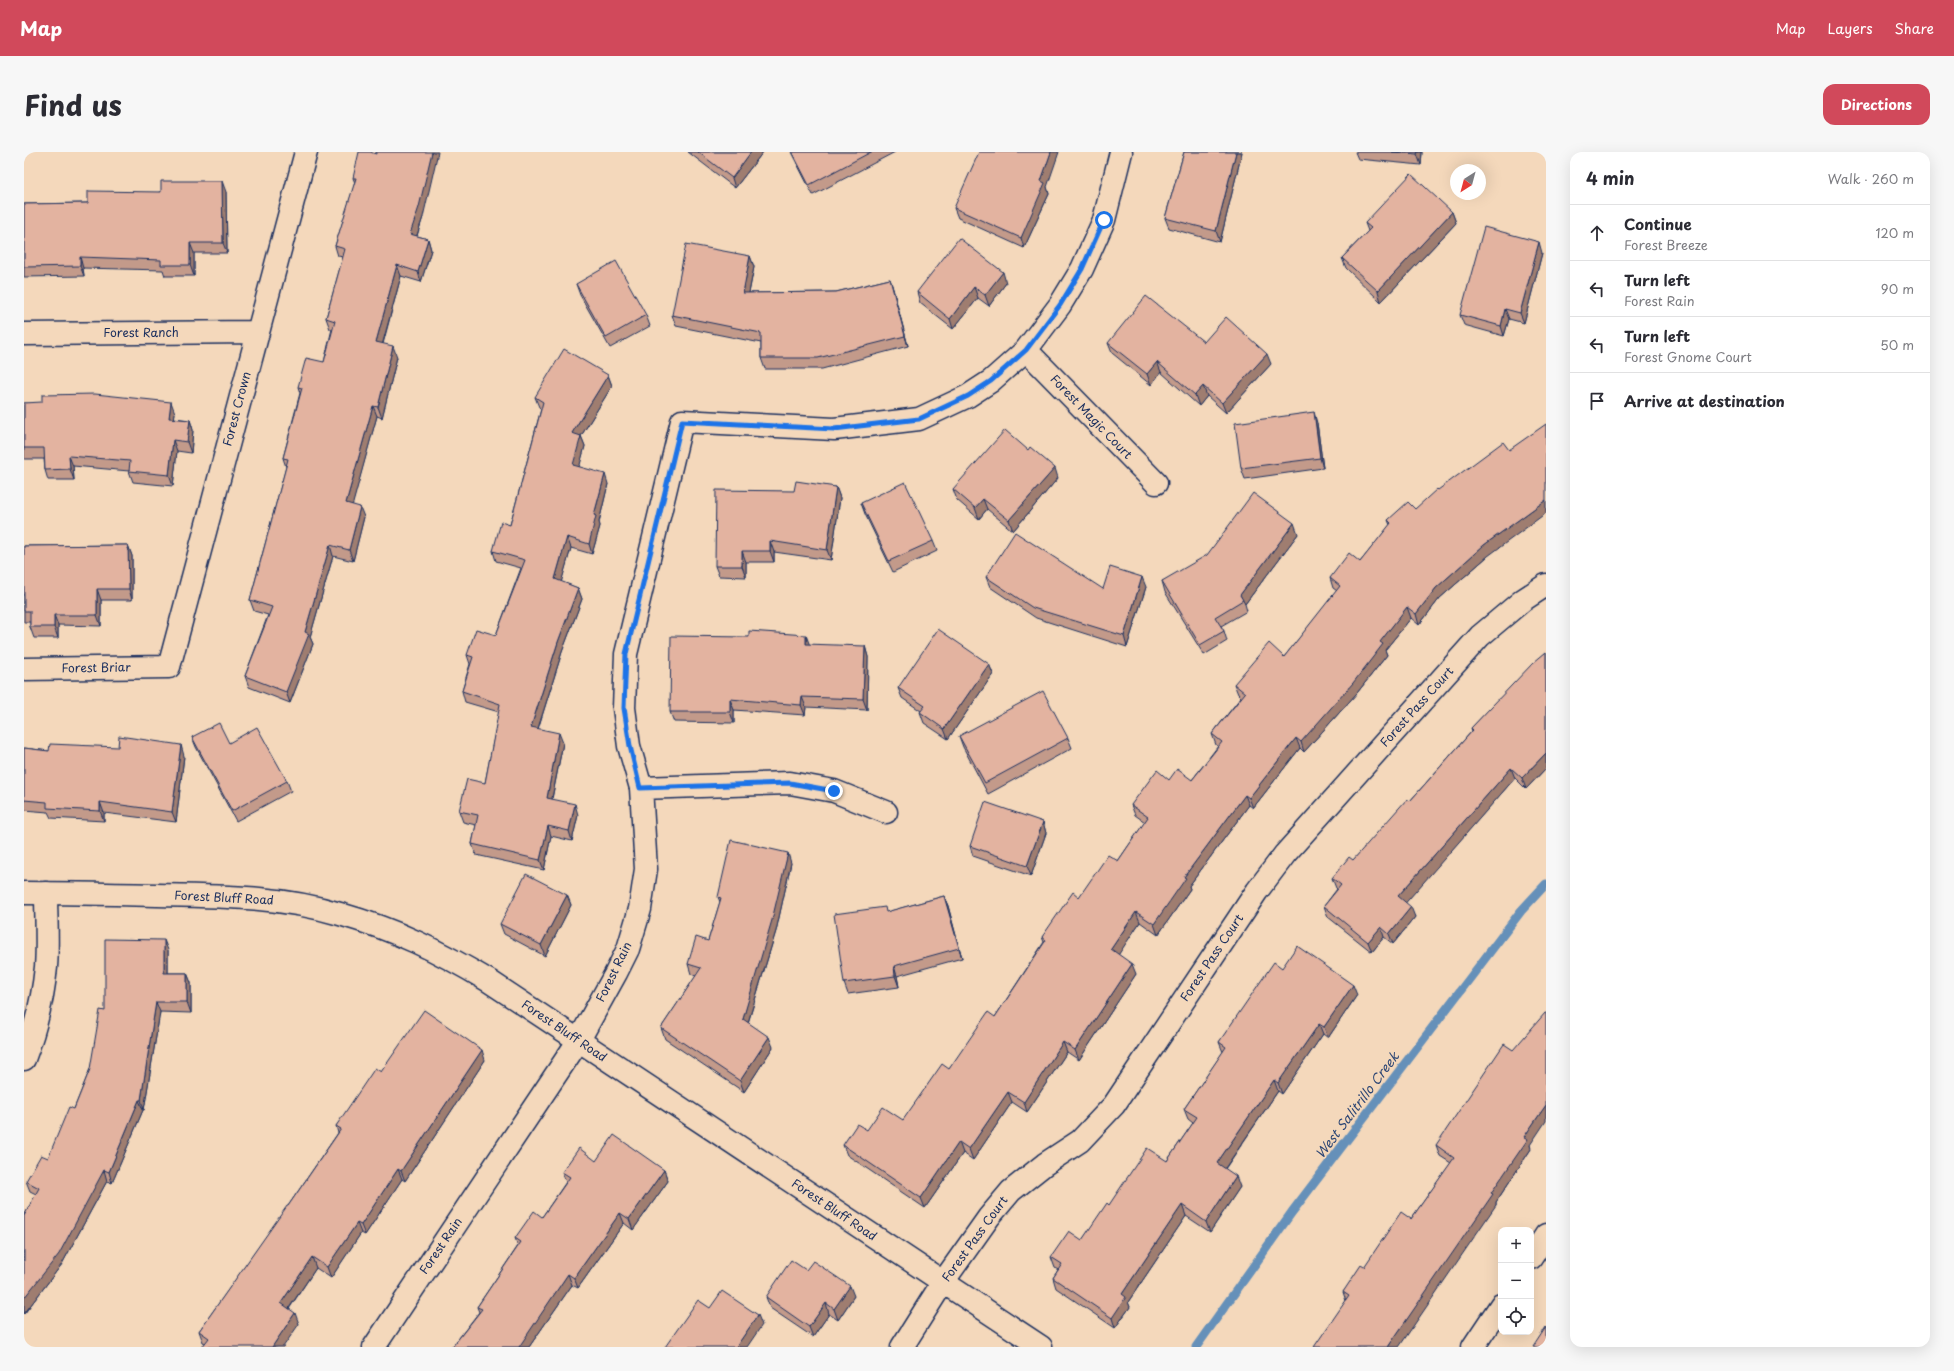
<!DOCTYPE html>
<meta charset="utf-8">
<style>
:root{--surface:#fff;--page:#f7f7f7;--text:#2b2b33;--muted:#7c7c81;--line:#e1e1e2;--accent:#d1495b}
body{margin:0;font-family:"Playpen Sans",sans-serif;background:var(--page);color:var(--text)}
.controls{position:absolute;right:12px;bottom:12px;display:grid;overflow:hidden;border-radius:8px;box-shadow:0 4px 16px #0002}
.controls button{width:36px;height:36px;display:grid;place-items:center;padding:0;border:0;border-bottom:1px solid var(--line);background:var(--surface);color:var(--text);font:20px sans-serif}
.compass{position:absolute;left:1426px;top:12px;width:36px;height:36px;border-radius:50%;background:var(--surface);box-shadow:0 4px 16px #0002;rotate:216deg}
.stop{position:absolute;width:12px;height:12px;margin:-9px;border:3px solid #1a73e8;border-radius:50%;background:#fff}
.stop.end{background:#1a73e8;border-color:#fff;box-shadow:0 1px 4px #0008}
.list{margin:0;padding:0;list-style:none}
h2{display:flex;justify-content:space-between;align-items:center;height:52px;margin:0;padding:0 16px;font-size:17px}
h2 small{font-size:13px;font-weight:400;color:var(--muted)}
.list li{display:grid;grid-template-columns:26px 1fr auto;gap:12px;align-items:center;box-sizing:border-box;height:56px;padding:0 16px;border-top:1px solid var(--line)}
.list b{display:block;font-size:15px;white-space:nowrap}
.list p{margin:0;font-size:13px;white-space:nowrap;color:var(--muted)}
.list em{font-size:13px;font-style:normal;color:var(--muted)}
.icon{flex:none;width:22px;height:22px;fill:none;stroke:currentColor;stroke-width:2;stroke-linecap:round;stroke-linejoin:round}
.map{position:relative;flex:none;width:1522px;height:1195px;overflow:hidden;border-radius:12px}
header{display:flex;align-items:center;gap:24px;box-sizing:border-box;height:56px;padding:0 20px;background:var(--accent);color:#fff}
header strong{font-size:19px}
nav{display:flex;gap:22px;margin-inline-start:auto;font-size:14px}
.intro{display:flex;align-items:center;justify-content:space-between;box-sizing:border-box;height:96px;padding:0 24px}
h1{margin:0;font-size:28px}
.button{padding:10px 18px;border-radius:12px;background:var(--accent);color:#fff;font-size:14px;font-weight:700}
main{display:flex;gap:24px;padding:0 24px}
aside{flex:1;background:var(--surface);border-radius:12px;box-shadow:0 4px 16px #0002}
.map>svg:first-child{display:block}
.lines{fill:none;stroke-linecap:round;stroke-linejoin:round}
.stream{stroke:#6590b9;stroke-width:9}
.street-casing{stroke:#1b2f5e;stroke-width:25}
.secondary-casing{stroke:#1b2f5e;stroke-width:25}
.street{stroke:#f4d8bb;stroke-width:22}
.secondary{stroke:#f4d8bb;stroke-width:22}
.wall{fill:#c39a8a;stroke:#1b2f5e}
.shaded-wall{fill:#9f7d70;stroke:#1b2f5e}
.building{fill:#e3b3a0;stroke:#1b2f5e}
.route{stroke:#1a73e8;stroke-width:5}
.labels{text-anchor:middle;stroke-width:3.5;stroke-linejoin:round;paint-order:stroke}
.street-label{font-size:12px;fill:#1b2f5e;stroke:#f4d8bb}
.water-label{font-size:13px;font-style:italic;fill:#2e4775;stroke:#f4d8bb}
</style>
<header>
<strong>Map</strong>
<nav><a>Map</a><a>Layers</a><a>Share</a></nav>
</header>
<div class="intro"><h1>Find us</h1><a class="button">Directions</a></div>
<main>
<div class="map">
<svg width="1522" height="1195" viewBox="0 0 1522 1195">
<rect width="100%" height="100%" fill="#f4d8bb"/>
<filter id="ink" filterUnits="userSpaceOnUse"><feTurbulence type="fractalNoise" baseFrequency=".025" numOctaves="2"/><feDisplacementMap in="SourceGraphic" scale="8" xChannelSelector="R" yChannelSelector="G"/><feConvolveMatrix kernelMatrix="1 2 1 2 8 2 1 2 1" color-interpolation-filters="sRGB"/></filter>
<g filter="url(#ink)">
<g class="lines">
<path class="stream" d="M1172 1195 1268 1060 1497 759 1522 732"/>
<defs>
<path id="street" d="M0 182 233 180
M1002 198 1132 331
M0 517 145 515 282 0
M617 636 766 631 810 639 862 660
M0 907C11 878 19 846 22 815 24 791 22 765 22 741
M1507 1106 1522 1083
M350 1195 555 888 592 821 604 797 616 757 622 717 617 636 605 594 600 556 602 502 658 269 810 277 895 267 944 244 967 229 1002 198 1036 153 1058 117 1080 68 1097 0
M878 1195 919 1130 965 1065 987 1039 1021 1012 1056 989 1090 953 1233 739 1261 702 1456 484 1499 448 1522 433
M1449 1195 1477 1153"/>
<path id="secondary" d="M0 741C44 741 89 742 133 743 195 744 257 744 316 762 372 778 415 799 465 829L1017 1195"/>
</defs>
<use href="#street" class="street-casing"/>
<use href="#secondary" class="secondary-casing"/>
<use href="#street" class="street"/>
<use href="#secondary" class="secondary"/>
</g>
<path class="wall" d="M664 0H739L711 36Z
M767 0H871L789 43Z
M1160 0H1218L1196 90 1145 76 1141 66Z
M1331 0H1398L1397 13 1334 7Z
M352 2 399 65 393 84 404 87 407 98 397 130 377 124 359 192 373 205 358 266 353 264 328 353 340 365 329 409 309 404 286 485 289 492 266 551 225 535 221 524 244 463 230 459 226 448 262 315 259 306 276 241 274 235 300 210 308 177H306L302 166 319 105 314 104 311 94 331 31 329 26Z
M1023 35 1025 42 1000 96 934 66 930 56Z
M137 40H202L203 101H170V124H141L139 118 59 116 60 124 0 125V52L64 51Z
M1428 60 1432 71 1357 150 1322 116 1318 106 1344 79 1341 71Z
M1518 101 1500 171 1485 167 1480 184 1440 173 1436 163Z
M726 104 730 115 725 141 812 140 866 127 869 137 884 194 798 217H741L737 206V191L652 174 648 163Z
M982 131 965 154 954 146 929 177 896 151 893 140Z
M552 132 622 163 626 174 586 196 556 143Z
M1180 190 1247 212 1202 261 1183 244 1175 254 1137 220 1127 233 1088 201 1084 191Z
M584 223 588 234 557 284 561 294 555 315 584 332 575 370 576 374 568 402 547 396 537 430 554 436 558 447 538 500 514 577 539 591 528 647 554 663 548 689 527 684 520 718 452 703 448 692 452 673 439 670 435 659 461 631 475 560 441 550 438 539 446 512 443 503 472 483 497 416 472 409 469 399 486 373 517 257 515 255 511 245Z
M0 251 151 261 150 266 166 268 169 278 167 301 153 299 149 334 109 330 105 319 49 314 50 328H24L21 318 20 307H0Z
M1293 271 1299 316 1221 327 1217 316Z
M1004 298 1034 326 989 379 963 357 955 367 933 348 929 337Z
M812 335 816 346 807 408 750 400V410H722V425L695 424 691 414 770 339Z
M837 351 909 389 913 399 869 420 841 362Z
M1391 357 1464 404 1416 446 1395 473 1387 466 1361 498 1363 503 1333 541 1280 600 1276 596 1229 656 1225 653 1165 734 1166 737 1134 783 1116 770 1094 802 1112 822 1055 908 1043 900 1003 960 988 950 949 1008 939 1001 901 1056 823 1003 819 993 843 978 879 968 925 917 971 865 1020 790 1018 785 1055 745 1094 709 1121 670 1111 663 1107 653 1145 628H1168L1194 594 1192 593 1188 582 1217 545 1214 542 1210 532 1260 505 1313 439 1309 436 1306 426 1336 410 1366 373 1364 368Z
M1274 382 1221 452 1223 459 1197 474 1200 479 1203 489 1180 503 1141 440 1138 429Z
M104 393 108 404V448H77V474L34 473V486H10L6 475V470H0V394Z
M962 425 1079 437 1122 435 1103 495 1012 466 966 435Z
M841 494 844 505 843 558 782 555 781 563 710 558V571L650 570 646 560Z
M1522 500V616L1502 637 1491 626 1381 750 1391 765 1369 792 1360 785 1348 800 1304 765 1300 754 1313 737 1312 736 1308 726 1329 708 1386 649 1448 579 1447 576Z
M965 512 969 522 924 587 900 571 896 560 897 559 878 546 874 536Z
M935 584 1044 586 1048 596 964 642 939 595Z
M168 585 205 591 263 629 267 639 212 669 172 595Z
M0 596 25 599 160 604 152 670 80 661V669L27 666 24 660 0 658Z
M1019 670 1022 681 1007 724 949 704 946 694Z
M767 711 752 779 724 871 749 895 720 940 641 887 637 876 672 824 667 822 664 812 684 789 696 750 694 745Z
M543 743 547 753 521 804 480 782 476 772Z
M920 744 924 754 938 806 873 824 875 835 824 842 820 831 863 760Z
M144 798V821H163L167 831V861L136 860 120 958H119L88 1031 83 1029 38 1112 0 1162V1064L12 1042 6 1039 2 1029 24 1006 50 957 66 917 81 859Z
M1258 816 1333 843 1304 886 1299 882 1258 942 1254 939 1201 1017 1216 1035 1186 1080 1162 1064 1104 1150 1106 1155 1091 1176 1032 1136 1029 1126 1034 1118 1031 1116 1027 1105 1058 1088 1085 1053 1143 1009 1169 971 1164 967 1160 957 1199 900 1195 890Z
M461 908 381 1029 378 1027 341 1083 337 1081 307 1126 292 1116 265 1157 275 1172 181 1191 179 1190 175 1179 264 1054 314 981 312 974 357 920Z
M1412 993H1506L1507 997 1472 1050V1053L1322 1149 1319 1140 1340 1115 1387 1067 1427 1011 1416 1004Z
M572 1009 640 1018 644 1029 609 1078 600 1071 554 1136 548 1133 505 1195H428L455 1160 453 1155 494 1094 491 1086 518 1065 542 1030 538 1020Z
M830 1144 814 1168 805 1162 789 1185 746 1156 742 1145Z"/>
<path class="shaded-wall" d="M408 0H414L399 65 390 92 386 82Z
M727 0H739L711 36 708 26Z
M1027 0H1035L1023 35 1025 42 1000 96 997 86Z
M1212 0H1218L1196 90 1192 79Z
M1394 0H1398L1397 13 1393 2Z
M198 29 202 40 203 101 199 91Z
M1428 60 1432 71 1357 150 1354 139Z
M404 87 407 98 397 130 394 120Z
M1515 90 1518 101 1500 171 1496 161Z
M166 91 170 101V124L166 113Z
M726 104 730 115 723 151 719 141Z
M56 105 59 116 60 124 56 114Z
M373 113 377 124 356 201 352 190Z
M979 120 982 131 965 154 961 143Z
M866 127 869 137 884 194 881 184Z
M950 135 954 146 929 177 926 167Z
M1481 157 1485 167 1480 184 1477 174Z
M369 194 373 205 358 266 354 255Z
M1243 202 1247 212 1202 261 1198 251Z
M1133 210 1137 220 1127 233 1123 222Z
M584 223 588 234 557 284 561 294 553 324 549 313 548 281Z
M1179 234 1183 244 1175 254 1171 243Z
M147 250 151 261 149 276 145 266Z
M349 254 353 264 326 362 322 351Z
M1290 260 1293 271 1299 316 1296 306Z
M166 268 169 278 167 301 163 290Z
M149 288 153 299 149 334 145 323Z
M45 304 49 314 50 328 46 317Z
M1031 316 1034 326 989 379 985 368Z
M581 322 584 332 575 370 576 374 568 402 565 392 570 363Z
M812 335 816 346 807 408 803 398Z
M959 347 963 357 955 367 951 356Z
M1522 348V361L1464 404 1416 446 1395 473 1392 462 1412 436 1460 393Z
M336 355 340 365 329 409 325 398Z
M1270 371 1274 382 1221 452 1216 443Z
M543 385 547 396 535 438 531 427Z
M746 389 750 400V410L746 399Z
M104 393 108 404V448L105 437Z
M306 393 309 404 286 485 289 492 266 551 262 540 281 480Z
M718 399 722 410V425L718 414Z
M1118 425 1122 435 1103 495 1100 484Z
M554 436 558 447 538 500 511 586 507 575 534 490Z
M73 437 77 448V474L73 463Z
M1383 455 1387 466 1361 498 1363 503 1333 541 1280 600 1277 590Z
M30 463 34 473V486L30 475Z
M782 483 786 494 782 492Z
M841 494 844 505 843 558 839 547Z
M965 512 969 522 924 587 920 577Z
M778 545 782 555 781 563 777 553Z
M706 547 710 558V571L706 560Z
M535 581 539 591 526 656 523 646Z
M1272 586 1276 596 1229 656 1225 646Z
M157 593 160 604 152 670 148 660Z
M1522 601V616L1502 637 1498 626Z
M1487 616 1491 626 1378 755 1374 744Z
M1221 643 1225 653 1165 734 1166 737 1134 783 1130 772 1160 725Z
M76 650 80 661V669L76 659Z
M551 652 554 663 548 689 545 679Z
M1019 670 1022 681 1007 724 1003 714Z
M524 674 527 684 520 718 516 708Z
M764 701 767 711 752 779 722 877 719 867Z
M543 743 547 753 521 804 517 793Z
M920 744 924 754 938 806 935 796Z
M1387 755 1391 765 1369 792 1365 782Z
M1112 760 1116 770 1091 808 1087 797Z
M1357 775 1360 785 1348 800 1344 790Z
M140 788 144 798V831L140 821Z
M1108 812 1112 822 1055 908 1051 898Z
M870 814 873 824 875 835 871 824Z
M163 821 167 831V861L163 850Z
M1329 833 1333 843 1304 886 1300 875Z
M132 850 136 860 120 958 117 948Z
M1295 872 1299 882 1258 942 1254 931Z
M745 885 749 895 720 940 716 929Z
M1039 890 1043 900 1003 960 1000 950Z
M458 898 461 908 381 1029 377 1019Z
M1250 928 1254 939 1197 1022 1193 1011Z
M984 940 988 950 949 1008 945 997Z
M115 948 119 958 88 1031 85 1020Z
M1522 953V969L1506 993 1507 997 1472 1050V1053L1375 1195H1364L1467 1041 1500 985Z
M935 990 939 1001 901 1056 897 1046Z
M374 1017 378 1027 341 1083 337 1073Z
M80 1018 83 1029 38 1112 0 1162V1146Z
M640 1018 644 1029 609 1078 605 1067Z
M1212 1024 1216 1035 1186 1080 1182 1070Z
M1158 1053 1162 1064 1104 1150 1106 1155 1091 1176 1088 1166 1098 1142Z
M596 1061 600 1071 554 1136 550 1126Z
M333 1071 337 1081 307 1126 303 1115Z
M288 1105 292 1116 261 1162 257 1151Z
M544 1122 548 1133 505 1195H494Z
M826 1134 830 1144 814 1168 810 1157Z
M802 1151 805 1162 789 1185 785 1175Z
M271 1161 275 1172 259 1195H248Z
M734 1163 738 1173 723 1195H712Z"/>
<path class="building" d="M335 0H346L352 2V0H408L395 55 386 82 404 87 394 120 373 113 352 190 369 194 354 255 349 254 322 351 336 355 325 398 306 393 281 480 285 482 262 540 221 524 248 455 226 448 264 307 259 306 278 236 274 235 282 206 300 210 311 169 302 166 321 97 311 94 332 26H329Z
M674 0H727L708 26Z
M768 0H847L785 33Z
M955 0H1027L1017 29 1021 31 997 86 930 56Z
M1160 0H1212L1192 79 1141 66Z
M1368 0H1394L1393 2Z
M1387 22 1428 60 1354 139 1318 106 1347 76 1341 71Z
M137 29H198L199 91H166V113H137V108L56 105V114L0 115V52L64 51V39L137 40Z
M1460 75 1515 90 1496 161 1481 157 1477 174 1436 163Z
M935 86 979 120 961 143 950 135 926 167 893 140Z
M662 92 726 104 719 141 812 140 866 127 881 184 794 206H737V181L648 163Z
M592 109 622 163 582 186 552 132Z
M1122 144 1180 190 1202 165 1243 202 1198 251 1179 234 1171 243 1133 210 1123 222 1084 191Z
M540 197 584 223 548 281 557 284 549 313 581 322 570 363 572 364 565 392 543 385 531 427 554 436 534 490 507 575 535 581 523 646 551 652 545 679 524 674 516 708 448 692 454 663 435 659 443 627 461 631 476 552 438 539 449 505 443 503 452 477 472 483 501 408 469 399 477 370 486 373 519 250 511 245Z
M71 242 147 250 145 266 166 268 163 290 149 288 145 323 105 319 106 309 45 304 46 317 21 318 20 296H0V251L18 250V243Z
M1290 260 1296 306 1217 316 1211 271Z
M1522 272V348L1460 393 1412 436 1392 462 1383 455 1356 490 1359 492 1329 531 1277 590 1272 586 1225 646 1221 643 1160 725 1162 726 1130 772 1112 760 1087 797 1108 812 1051 898 1039 890 1000 950 984 940 945 997 935 990 897 1046 819 993 833 972 843 978 859 955 879 968 918 912 925 917 964 860 971 865 1022 788 1018 785 1049 740 1055 745 1084 703 1094 709 1124 665 1107 653 1133 618 1145 628 1153 617 1168 628 1198 590 1188 582 1221 541 1210 532 1245 491 1260 505 1316 434 1306 426 1325 401 1336 410 1367 371 1364 368 1384 350 1391 357 1413 337 1414 338 1479 290 1485 298Z
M981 278 1004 298 1006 295 1031 316 985 368 959 347 951 356 929 337Z
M772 329 812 335 803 398 746 389V399H718V414H691L692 338 770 339Z
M881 330 909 389 865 409 837 351Z
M1229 341 1270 371 1216 443 1219 448 1191 465 1200 479 1176 493 1138 429 1183 403Z
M991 380 1079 437 1086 415 1118 425 1100 484 1009 456 962 425Z
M104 393 105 437H73V463H30V475H6V459H0V394Z
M914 477 965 512 920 577 896 560 901 554 874 536Z
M725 479 782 483V492L841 494 839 547 778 545 777 553 706 547V560H646L647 484 725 485Z
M1522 500V601L1498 626 1487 616 1374 744 1387 755 1365 782 1357 775 1344 790 1300 754 1317 733 1308 726 1325 705 1329 708 1383 647 1386 649 1449 578 1447 576 1509 511Z
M1019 539 1044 586 961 631 935 584Z
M195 571 205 591 233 575 263 629 208 659 168 585Z
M95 584 157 593 148 660 76 650V659L23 656V650L0 648V596L25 599 26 592 94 595Z
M961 650 1019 670 1003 714 946 694Z
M707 688 764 701 748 768 719 867 745 885 716 929 637 876 677 816 664 812 672 785 684 789 697 746 694 745Z
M502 722 543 743 517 793 476 772Z
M920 744 935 796 870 814 871 824 820 831 810 762 861 755 862 760Z
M81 787 140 788V821H163V850H132L117 948H115L85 1020 80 1018 35 1102 0 1146V1064L15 1036 2 1029 17 1003 24 1006 45 955 50 957 66 917 76 858 81 859Z
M1273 794 1329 833 1300 875 1295 872 1254 931 1250 928 1193 1011 1212 1024 1182 1070 1158 1053 1098 1142 1102 1145 1088 1166 1029 1126 1038 1112 1027 1105 1045 1079 1058 1088 1083 1051 1085 1053 1123 996 1143 1009 1173 965 1160 957 1202 895 1195 890 1250 810 1258 816Z
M400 858 458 898 377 1019 374 1017 337 1073 333 1071 303 1115 288 1105 257 1151 271 1161 248 1195H178L185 1186 175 1179 263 1054H264L317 977 312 974 351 916 357 920Z
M1521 861H1522V953L1500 985 1504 987 1467 1041 1469 1042 1364 1195H1290L1325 1144 1319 1140 1337 1113 1340 1115 1377 1060 1387 1067 1430 1006 1412 993 1480 892 1489 898Z
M590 983 640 1018 605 1067 596 1061 550 1126 544 1122 495 1195H428L458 1157 453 1155 497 1090 491 1086 510 1059 518 1065 546 1025 538 1020 555 996 572 1009Z
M767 1108 782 1118 789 1109 826 1134 810 1157 802 1151 785 1175 742 1145Z
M698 1139 734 1163 712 1195H641L674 1148 686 1156Z
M1522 1175V1195H1509Z"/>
</g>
<g class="lines" filter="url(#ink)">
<path class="route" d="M810 639 766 631 616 636 606 594 600 556 602 502 658 269 810 277 895 267 944 244 967 229 1002 198 1036 153 1058 117 1080 68"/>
</g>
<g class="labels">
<g class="street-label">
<text x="117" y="185">Forest Ranch</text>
<text transform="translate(213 257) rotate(-75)" y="4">Forest Crown</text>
<text transform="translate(1067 265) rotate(46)" y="4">Forest Magic Court</text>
<text transform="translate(72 516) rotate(-1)" y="4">Forest Briar</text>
<text transform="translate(1393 555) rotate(-48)" y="4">Forest Pass Court</text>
<text transform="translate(200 746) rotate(3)" y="4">Forest Bluff Road</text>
<text transform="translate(1188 806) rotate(-56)" y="4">Forest Pass Court</text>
<text transform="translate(590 820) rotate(-64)" y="4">Forest Rain</text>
<text transform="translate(540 879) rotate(34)" y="4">Forest Bluff Road</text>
<text transform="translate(810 1058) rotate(34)" y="4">Forest Bluff Road</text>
<text transform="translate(951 1087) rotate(-54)" y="4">Forest Pass Court</text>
<text transform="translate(417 1094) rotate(-56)" y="4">Forest Rain</text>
</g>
<g class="water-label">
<text transform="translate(1333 953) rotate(-53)" y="5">West Salitrillo Creek</text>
</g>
</g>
</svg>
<div class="controls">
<button>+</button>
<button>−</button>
<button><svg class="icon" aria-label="locate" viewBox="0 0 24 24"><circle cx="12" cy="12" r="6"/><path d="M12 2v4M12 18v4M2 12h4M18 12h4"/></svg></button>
</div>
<svg class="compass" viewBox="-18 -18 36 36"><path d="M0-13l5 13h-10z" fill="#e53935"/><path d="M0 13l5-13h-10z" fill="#7c7c81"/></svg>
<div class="stop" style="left:1080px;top:68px"></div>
<div class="stop end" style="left:810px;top:639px"></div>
</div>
<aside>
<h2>4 min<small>Walk · 260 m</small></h2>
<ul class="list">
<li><svg class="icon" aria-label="ahead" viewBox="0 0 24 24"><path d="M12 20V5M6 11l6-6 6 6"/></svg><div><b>Continue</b><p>Forest Breeze</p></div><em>120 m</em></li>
<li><svg class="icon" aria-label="left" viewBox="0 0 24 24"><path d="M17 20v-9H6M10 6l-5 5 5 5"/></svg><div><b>Turn left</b><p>Forest Rain</p></div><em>90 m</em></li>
<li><svg class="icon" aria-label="left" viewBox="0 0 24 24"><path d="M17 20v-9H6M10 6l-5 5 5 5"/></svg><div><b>Turn left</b><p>Forest Gnome Court</p></div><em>50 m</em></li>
<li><svg class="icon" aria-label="arrive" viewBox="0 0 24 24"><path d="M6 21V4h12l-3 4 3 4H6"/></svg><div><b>Arrive at destination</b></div></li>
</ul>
</aside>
</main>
